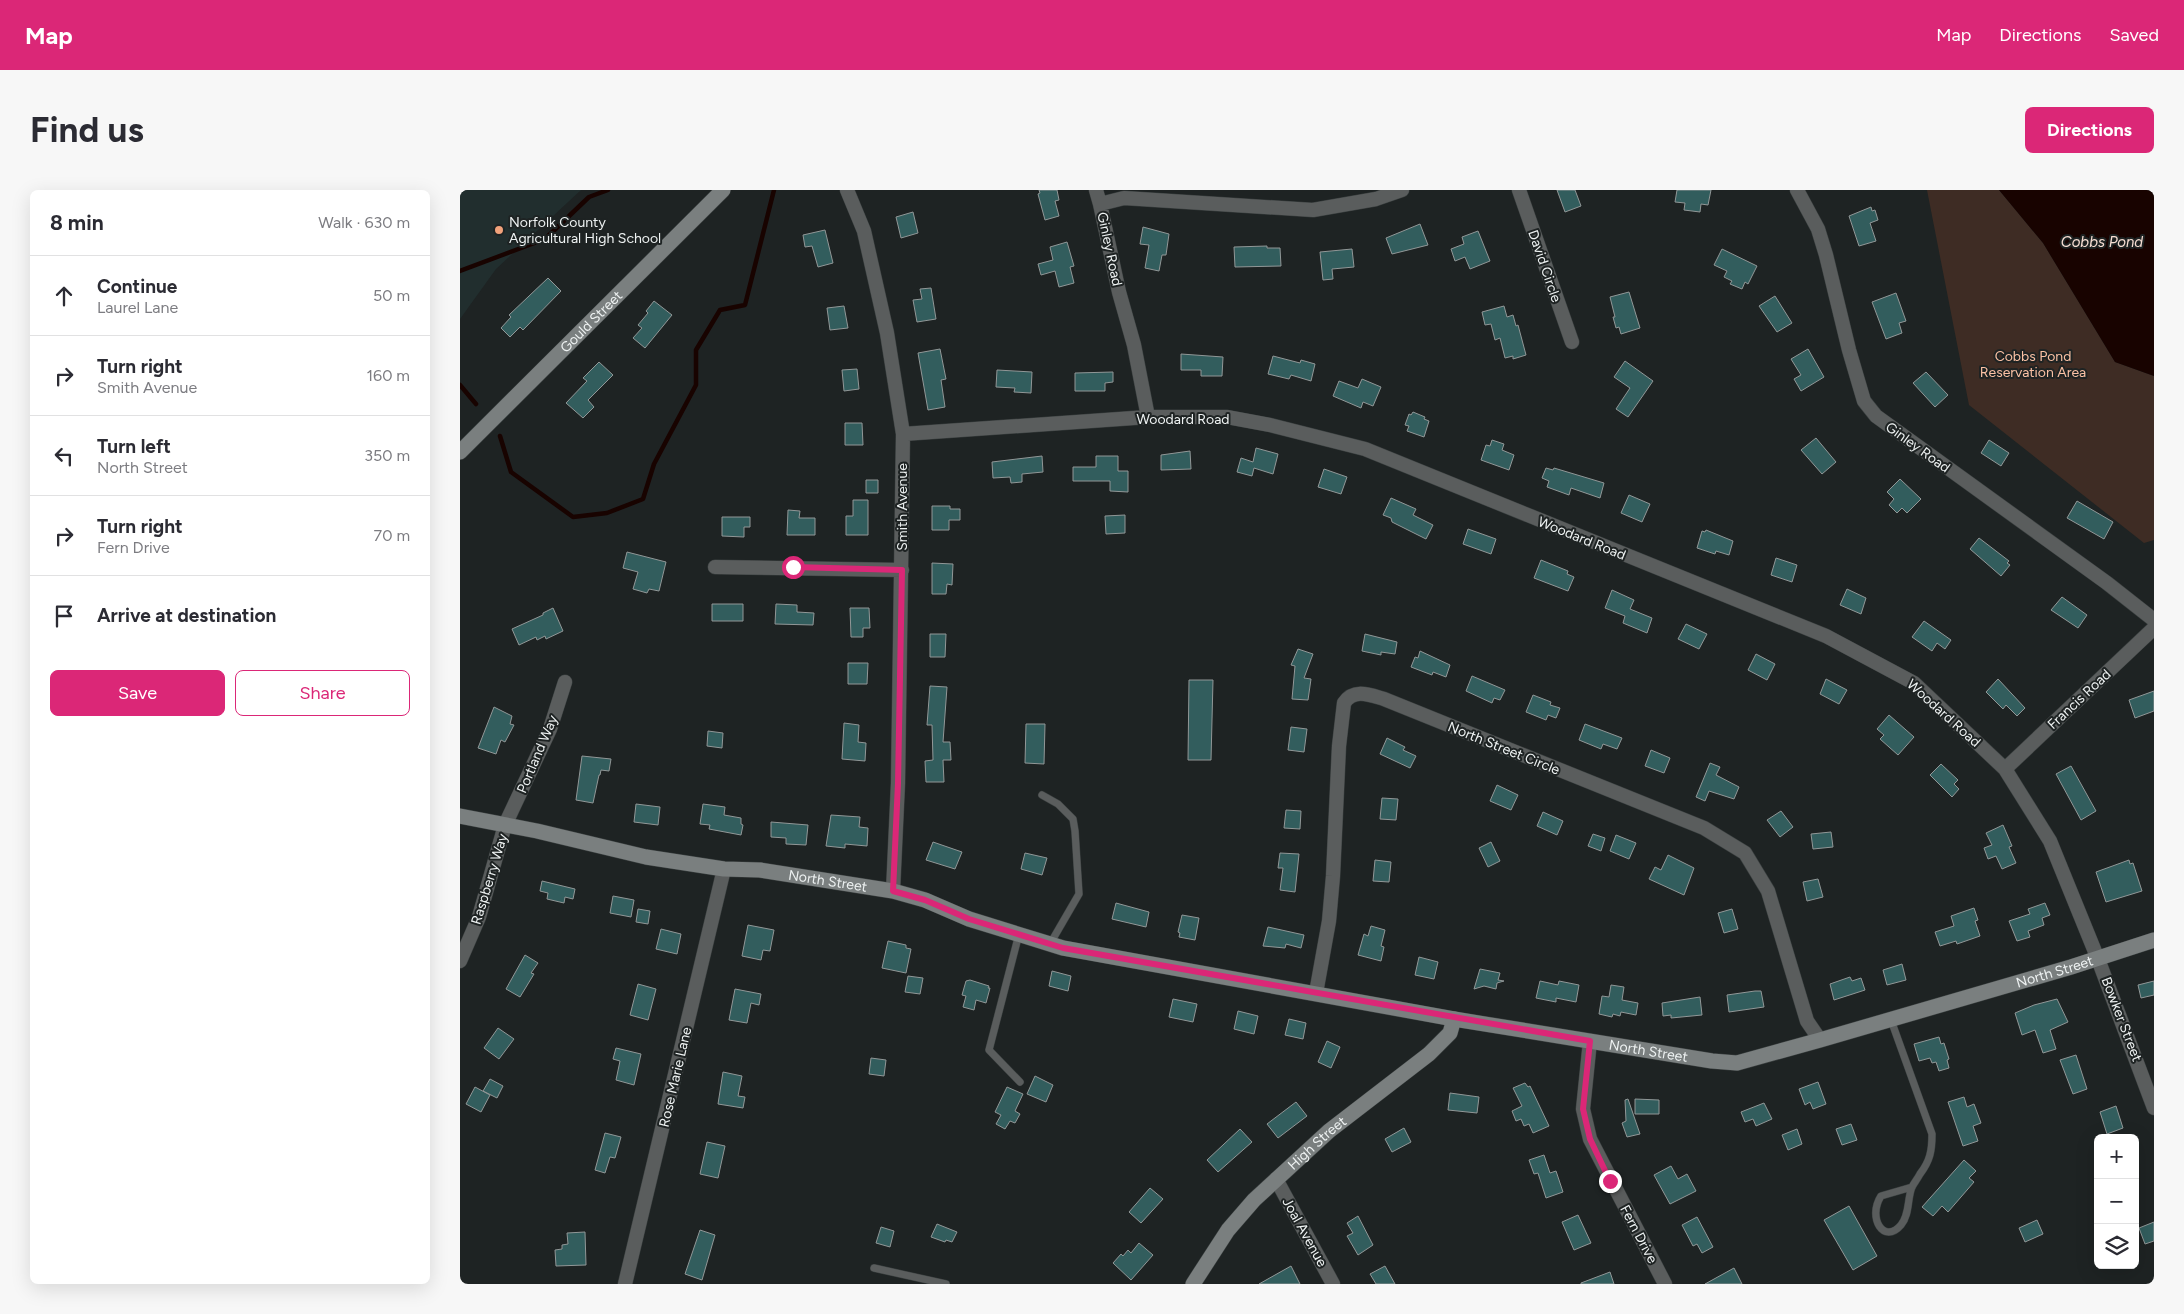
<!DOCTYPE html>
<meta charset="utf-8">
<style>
:root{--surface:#fff;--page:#f7f7f7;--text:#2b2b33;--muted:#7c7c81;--line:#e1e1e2;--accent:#db2777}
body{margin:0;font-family:Figtree,sans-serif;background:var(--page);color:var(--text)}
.controls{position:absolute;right:15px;bottom:15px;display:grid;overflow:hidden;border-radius:8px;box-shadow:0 5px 20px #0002}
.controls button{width:45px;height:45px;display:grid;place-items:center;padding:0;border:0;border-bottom:1px solid var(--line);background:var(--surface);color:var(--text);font:25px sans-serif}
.stop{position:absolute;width:15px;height:15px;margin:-11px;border:4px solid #db2777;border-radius:50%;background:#fff}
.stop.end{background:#db2777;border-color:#fff;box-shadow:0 1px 5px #0008}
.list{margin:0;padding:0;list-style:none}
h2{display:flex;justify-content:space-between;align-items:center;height:65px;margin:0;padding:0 20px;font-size:21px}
h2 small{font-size:16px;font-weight:400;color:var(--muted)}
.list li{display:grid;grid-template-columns:32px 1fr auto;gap:15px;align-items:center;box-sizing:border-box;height:80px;padding:0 20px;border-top:1px solid var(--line)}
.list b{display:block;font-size:19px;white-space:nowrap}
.list p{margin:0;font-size:16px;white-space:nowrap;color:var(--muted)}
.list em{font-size:16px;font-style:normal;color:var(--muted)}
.actions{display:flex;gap:10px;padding:15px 20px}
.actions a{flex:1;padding:11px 0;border:1px solid var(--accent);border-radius:8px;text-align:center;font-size:18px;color:var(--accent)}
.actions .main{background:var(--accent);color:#fff}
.icon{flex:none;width:28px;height:28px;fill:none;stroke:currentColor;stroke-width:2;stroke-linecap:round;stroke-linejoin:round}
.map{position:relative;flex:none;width:1694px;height:1094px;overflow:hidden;border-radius:8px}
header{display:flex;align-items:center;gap:30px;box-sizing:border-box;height:70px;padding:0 25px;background:var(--accent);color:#fff}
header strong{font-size:24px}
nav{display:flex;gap:28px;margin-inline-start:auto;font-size:18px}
.intro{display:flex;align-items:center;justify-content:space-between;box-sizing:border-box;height:120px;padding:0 30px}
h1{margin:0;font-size:35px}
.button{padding:12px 22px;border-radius:8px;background:var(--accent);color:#fff;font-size:18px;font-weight:700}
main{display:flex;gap:30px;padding:0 30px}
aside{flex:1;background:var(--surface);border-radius:8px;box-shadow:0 5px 20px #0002}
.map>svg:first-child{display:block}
.built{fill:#212e2e}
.green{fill:#3e2c24}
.water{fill:#180300}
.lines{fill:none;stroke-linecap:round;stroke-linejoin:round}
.stream{stroke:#180300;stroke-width:4.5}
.building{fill:#325d5d;stroke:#919797}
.lane-casing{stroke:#3b4040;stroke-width:8}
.street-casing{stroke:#3b4040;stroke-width:15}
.secondary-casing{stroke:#3b4040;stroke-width:16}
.lane{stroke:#5a5d5d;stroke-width:7}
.street{stroke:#5a5d5d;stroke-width:14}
.secondary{stroke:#7a7f7f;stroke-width:15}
.route{stroke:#db2777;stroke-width:6}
.poi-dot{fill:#f1a27b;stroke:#1e2323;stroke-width:2}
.labels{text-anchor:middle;stroke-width:4;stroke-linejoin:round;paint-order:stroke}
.poi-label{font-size:14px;fill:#eef2f2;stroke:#1e2323;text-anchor:start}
.street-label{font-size:14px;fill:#eef2f2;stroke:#1e2323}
.park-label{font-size:14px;fill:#fbc1a4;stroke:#1e2323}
.water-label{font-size:15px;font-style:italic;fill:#f7ded3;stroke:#1e2323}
</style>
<header>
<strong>Map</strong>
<nav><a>Map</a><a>Directions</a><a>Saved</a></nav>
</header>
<div class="intro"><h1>Find us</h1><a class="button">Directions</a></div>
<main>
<aside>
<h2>8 min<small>Walk · 630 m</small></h2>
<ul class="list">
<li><svg class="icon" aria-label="ahead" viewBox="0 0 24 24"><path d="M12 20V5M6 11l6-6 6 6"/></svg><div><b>Continue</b><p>Laurel Lane</p></div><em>50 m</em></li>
<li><svg class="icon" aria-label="right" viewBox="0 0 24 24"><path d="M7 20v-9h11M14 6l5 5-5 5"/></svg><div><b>Turn right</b><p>Smith Avenue</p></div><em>160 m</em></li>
<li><svg class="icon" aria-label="left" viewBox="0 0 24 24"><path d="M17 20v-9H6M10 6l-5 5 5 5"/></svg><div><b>Turn left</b><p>North Street</p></div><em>350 m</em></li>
<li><svg class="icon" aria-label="right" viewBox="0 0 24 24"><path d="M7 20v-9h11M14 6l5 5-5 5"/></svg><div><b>Turn right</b><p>Fern Drive</p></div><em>70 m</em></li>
<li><svg class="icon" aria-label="arrive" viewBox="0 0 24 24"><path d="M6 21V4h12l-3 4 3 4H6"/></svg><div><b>Arrive at destination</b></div></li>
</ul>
<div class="actions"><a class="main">Save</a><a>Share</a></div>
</aside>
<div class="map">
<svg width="1694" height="1094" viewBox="0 0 1694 1094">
<rect width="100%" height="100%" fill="#1e2323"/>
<path class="built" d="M0 0H121L36 79 0 129Z"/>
<path class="green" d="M1467 0H1539L1583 53 1655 172 1694 186V350L1684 353 1509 215Z"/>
<path class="water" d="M1539 0H1694V186L1655 172 1583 53Z"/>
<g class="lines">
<path class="stream" d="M0 81 85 49 129 7 148 0
M0 195 16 214
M40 246 51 282 113 327 147 323 183 309 194 274 236 195V160L260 120 285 115 314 0"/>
</g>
<path class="building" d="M579 0H597L599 10 595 11 599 26 585 30 578 4 580 3Z
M1097 0H1115L1121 16 1105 22Z
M1217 0H1251L1248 15 1241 14 1240 22 1224 20 1225 13 1215 12Z
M1411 17 1412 21 1415 20 1418 30 1410 33 1416 51 1399 56 1389 26Z
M453 22 458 43 441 48 436 27Z
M960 34 968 55 932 64 926 48Z
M683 37 709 44 706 65H702L699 81 685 78 689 55 680 54Z
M365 40 373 73 358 77 352 56 345 57 343 45Z
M1018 41 1030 71 1010 79 1005 67 995 71 991 59 1004 54 1002 47Z
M607 52 614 76 610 77 614 93 599 97 595 81 581 85 578 74 593 70 590 57Z
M807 56V58H820L821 76 775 77 774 57Z
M892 59 894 77 872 79 873 89 863 90 860 62Z
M1262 59 1297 76 1288 94 1285 92 1282 99 1270 94 1272 91 1264 87 1267 81 1254 75Z
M88 88 101 101 63 140 60 137 50 147 41 138 51 127 49 125Z
M471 98 476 129 457 132 453 110 462 109 460 99Z
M1169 102 1180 138 1161 144 1159 137 1156 138 1153 127H1155L1150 107Z
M1436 103 1446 131 1439 133 1442 143 1426 149 1412 112Z
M1315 106 1332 133 1317 142 1299 116Z
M194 111 212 125 185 158 173 148 182 138 178 135 188 123 186 121Z
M384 116 388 138 370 140 367 118Z
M1044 116 1047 127 1053 125 1056 136 1058 135 1066 165 1053 169V166L1045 168 1040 148 1035 150 1031 134 1025 135 1022 122Z
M480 159 486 189 481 190 485 217 468 220 458 163Z
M1348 159 1364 187 1341 201 1334 189 1341 185 1331 169Z
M721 164 763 167 762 186H741V180H721Z
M813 166 840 173 841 170 855 174 851 191 831 185 829 189 808 184Z
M1165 171 1193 191 1168 227 1156 219 1170 198 1154 187Z
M139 172 153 185 128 210 134 217 123 228 106 213 127 191 123 188Z
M397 179 399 199 384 201 382 180Z
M537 180 572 182 571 203 554 202 555 198 536 197Z
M653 182V192L645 193V201H615V183Z
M1466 182 1488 205 1475 217 1453 193Z
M902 189 921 197 913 216 903 212 901 218 873 206 879 191 898 198Z
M953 222 965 227 964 229 969 231 964 247 947 241 949 236 945 235 949 224 951 225Z
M385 233H402L403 255H385Z
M1356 248 1376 272 1362 284 1341 260Z
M1032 250 1044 254 1042 260 1054 265 1049 280 1021 270 1026 255 1030 256Z
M1529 250 1549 263 1541 276 1521 263Z
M796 258 818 264 813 284 794 278 792 286 777 282 781 268 793 272Z
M730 261 731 279 701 280V265Z
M582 266 583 282 562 284V292L551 293 550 287 533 288 532 272Z
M636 266H658V281H668V302L650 301V291H613V277H636Z
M1086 278 1093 280 1094 278 1144 293 1140 308 1111 298 1109 305 1087 297 1089 291 1082 288Z
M864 279 887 287 881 304 858 297Z
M1440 289 1461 309 1447 323 1442 318 1437 323 1429 315 1434 309 1427 302Z
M406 290H418V303H406Z
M1169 305 1190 314 1182 332 1161 323Z
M931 308 956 319 953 325 973 335 966 349 932 332 931 328 923 325Z
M393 310H408V345H386V326H393Z
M1617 311 1653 332 1644 349 1607 328Z
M472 316H490V319H500V330H489V340H472Z
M328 320 340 321 339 328H355V345H327Z
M665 325V343L646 344 645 326Z
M262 327H290V337H284V347L262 346Z
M1008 339 1036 349 1031 364 1003 354Z
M1246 340 1273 351 1269 365 1256 361 1255 364 1237 358 1242 341 1245 342Z
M1519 348 1549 371 1547 373 1550 375 1541 386 1510 359Z
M167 362 206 372 199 401 189 399 187 403 173 399 178 382 163 378Z
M1316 368 1337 375 1332 392 1311 385Z
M1081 370 1108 381 1107 384 1114 387 1108 401 1074 388Z
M472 373 493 374 492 395 487 394 486 404H472Z
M1387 399 1406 408 1401 424 1380 415Z
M1152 400 1174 410 1170 419 1192 428 1187 443 1163 433 1165 426 1145 418Z
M1602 407 1627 425 1618 438 1591 420Z
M252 414H283V431H252Z
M316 414 337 415V422L354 423 353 435 315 434Z
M93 418 103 441 86 449 85 446 77 450 76 447 59 455 52 439 83 425V423Z
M390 418H409L410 438H403V447H391Z
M1464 431 1491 450 1485 459 1477 453 1472 461 1452 447Z
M1226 434 1247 444 1239 459 1218 449Z
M470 444H486L485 467H470Z
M905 444 937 452 935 464 921 462V465L902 461Z
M838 459 853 464 844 488 851 489 848 510 832 509 835 476 831 475Z
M960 461 990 475 986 487 973 482 972 485 951 477 955 467 958 468Z
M1296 464 1315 474 1307 490 1288 480Z
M388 473H408L407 494H388Z
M1012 486 1045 500 1040 510 1034 508 1032 513 1006 501Z
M1366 489 1387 500 1379 514 1360 504Z
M1538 489 1565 518 1557 526 1546 515 1543 519 1526 502Z
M729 490H753L751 570H728Z
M470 496 487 497 483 552H490L491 570H483L484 592H466L465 571 473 570 472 535H467Z
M1694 501V521L1675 528 1669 510Z
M1073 505 1091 512 1090 515 1100 518 1096 528 1088 525 1086 530 1066 522Z
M34 517 52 526 50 534 54 535 45 552 41 550 36 564 18 558Z
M1429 525 1454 547 1438 565 1420 549 1424 545 1417 539Z
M384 533 399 535 398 552 406 553 405 571 382 569Z
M566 534H585L584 574 565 573Z
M1125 534 1162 548 1157 559 1143 554 1141 559 1119 550Z
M831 537 847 539 844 562 828 560Z
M248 541 263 543 262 558 247 556Z
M927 548 945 557 943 560 956 566 950 578 920 564Z
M1191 560 1210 568 1204 583 1185 576Z
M122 566 151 569 149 581 141 580 140 585H139L133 613 116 610Z
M1250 573 1260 577 1256 585 1279 597 1274 609 1249 601 1245 611 1236 607Z
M1481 574 1498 590 1494 594 1499 599 1492 607 1470 585Z
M1611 576 1636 621 1621 630 1596 584Z
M1037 595 1058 605 1051 620 1030 611Z
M922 608 938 609 936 630 920 629Z
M176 614 200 617 198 635 174 632Z
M243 614 265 617 264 625 281 628V634L283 635 281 645 249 639 250 635 240 634Z
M826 620 841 621 840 639 824 638Z
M1321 621 1333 637 1320 647 1307 630Z
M1083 622 1103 631 1097 645 1077 636Z
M371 625 400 627 399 637 408 638 407 656 385 654V658L366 656Z
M311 632 348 635 346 655 326 654V648L311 647Z
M1543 635 1552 656 1549 657 1556 673 1542 679 1536 666 1528 669 1524 658 1532 655 1526 643Z
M1371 642 1373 657 1353 659 1351 644Z
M1133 644 1145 648 1141 661 1128 656Z
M1156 645 1176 653 1169 669 1150 661Z
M473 652 502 662 495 679 466 670Z
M1031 652 1040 671 1028 677 1019 658Z
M565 663 587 668 582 685 561 679Z
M820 663 839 664 835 702 820 700 823 678H818Z
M1208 665 1234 678 1224 705 1189 689 1195 677 1201 680Z
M915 670 931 672 929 692 913 691Z
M1669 670 1670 674 1673 673 1682 701 1646 712 1636 682Z
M1358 689 1363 707 1347 711 1343 692Z
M82 691 115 699 113 709 105 707 104 713 87 709 88 703 80 701Z
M153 706 174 710 171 727 150 723Z
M656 713 689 722 686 737 652 729Z
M1585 713 1590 725 1582 728 1584 735 1568 741 1570 747 1557 751 1549 731 1570 724 1568 719Z
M1514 718 1518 730 1515 731 1520 746 1497 754 1496 751 1480 756 1475 742 1494 736 1491 726Z
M178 719 190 721 188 734 176 732Z
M1272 719 1278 739 1264 743 1258 723Z
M722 725 739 728 735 750 719 747 720 743 718 742Z
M288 735 314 740 310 761 303 760 301 770 282 766Z
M911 736 925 740 921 756 924 757 921 771 898 765 904 744 908 746Z
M808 737 844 745 841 758 826 754 825 758 803 756Z
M201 739 221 744 217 764 196 759Z
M428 751 446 755V758L451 759 446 783 422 778Z
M65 765 78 773 71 783 74 784 60 807 46 799Z
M959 767 978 772 974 789 955 785Z
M1442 774 1446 790 1427 795 1423 780Z
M1020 779 1040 783 1038 790 1044 791 1037 793 1036 799 1024 796 1014 799Z
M592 781 611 786 608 801 589 796Z
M448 786 463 788 460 804 445 802Z
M1390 787 1392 791 1401 788 1405 800 1374 810 1370 794Z
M510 790 529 796 528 798H530L526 813 516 810 514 820 503 817 506 806 502 805 506 791Z
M1080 791 1098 795 1099 791 1119 795 1116 812 1096 808V812L1076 808Z
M1694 791V805L1681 808 1678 795Z
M178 794 196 799 188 830 170 825Z
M1151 795 1164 797 1162 810 1178 813 1176 825 1161 822 1160 826 1153 824 1152 827 1139 824 1142 806 1149 807Z
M275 799 301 804 299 815 291 813 287 833 269 830Z
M1295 801H1301L1304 817 1269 822 1267 805Z
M1240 807 1242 825 1211 828V825L1203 826 1202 813Z
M713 809 737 814 733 832 709 827Z
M1597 809 1608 832 1590 840 1596 859 1583 863 1575 840 1562 845 1555 823 1574 815Z
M778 821 798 826 794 844 774 839Z
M829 829 846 833 843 849 825 845Z
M38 838 54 849 39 869 24 858Z
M1479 847 1481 854 1484 853 1489 869 1487 870 1489 878 1479 881 1476 872 1472 873 1470 868 1459 871 1454 854Z
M867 851 880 857 871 878 858 872Z
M156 858 181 864 174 895 156 890 160 871 153 869Z
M1616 865 1627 899 1613 904 1600 870Z
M411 868 426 870 424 886 409 884Z
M263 882 282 886 278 906 285 907 283 918 258 914Z
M575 886 593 895 586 912 567 904Z
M30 889 43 896 37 908 23 901Z
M1358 892 1366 914 1353 919 1350 912 1345 915 1339 899Z
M1065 893 1068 897 1070 896 1089 936 1073 943 1069 934 1064 936 1061 929 1056 931 1052 921 1062 916 1053 898Z
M15 897 30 905 21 922 6 914Z
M547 897 563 904 555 921 560 924 555 933 550 931 545 939 536 934 541 925 535 922Z
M990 903 1019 907 1017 923 988 920Z
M1504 907 1507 917 1514 914 1521 933 1513 936 1518 951 1503 956 1488 912Z
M1168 909 1180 944 1167 947 1162 933 1166 931 1165 910Z
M1175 909 1199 910V924H1175Z
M836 912 847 926 818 948 807 934Z
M1304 913 1312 929 1296 936 1293 929 1285 932 1281 922Z
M1656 916 1663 938 1647 944 1640 922Z
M1391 934 1397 950 1382 955 1376 939Z
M944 938 951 952 932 962 925 949Z
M780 939 792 952 758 982 747 970Z
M1337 939 1342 954 1328 960 1322 945Z
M145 943 161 947 155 968 150 967 145 983 135 980Z
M247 952 265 956 258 988 240 984Z
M1084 965 1090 983 1096 981 1103 1002 1086 1008 1078 983 1074 984 1069 970Z
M1504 970 1516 981 1509 988 1514 992 1488 1022 1482 1016 1473 1026 1462 1017Z
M1211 976 1218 989 1227 984 1236 1001 1210 1014 1194 985Z
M690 998 703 1009 681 1033 669 1022Z
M1389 1016 1417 1066 1393 1080 1364 1030Z
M1118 1025 1131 1053 1114 1060 1102 1032Z
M898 1026 913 1055 898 1065 887 1046 893 1043 887 1033Z
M1237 1027 1253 1057 1242 1063 1237 1054 1233 1056 1222 1035Z
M1577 1030 1583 1044 1565 1052 1559 1038Z
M1694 1032V1051L1685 1054 1679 1038Z
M477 1034 497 1042 492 1052 486 1050 485 1052 471 1047Z
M421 1037 434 1041 430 1057 416 1053Z
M240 1040 255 1045 242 1090 225 1084Z
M125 1042 126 1075 96 1076 95 1060 102 1059V1055L108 1054 107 1043Z
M679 1053 693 1065 671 1090 653 1073 661 1064 663 1066 668 1060 671 1063Z
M831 1076 840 1094H799Z
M925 1076 935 1094H916L910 1084Z
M1274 1078 1282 1094H1245Z
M1150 1082 1154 1094H1121V1093Z"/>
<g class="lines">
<defs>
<path id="lane" d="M582 605 598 614 613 629 615 641 619 704 590 754
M559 744 529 860 560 892
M1431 830 1472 944C1472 961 1470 971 1460 984 1458 988 1454 993 1452 997 1447 1009 1450 1024 1441 1035 1424 1055 1407 1028 1421 1006L1452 997
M414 1078 486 1094"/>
<path id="street" d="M387 0 404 41 427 143 443 244 438 593 433 701
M636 0 640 14
M1059 0 1112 152
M1337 0 1358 39 1366 65 1389 160 1404 211 1416 226 1647 393 1694 430
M688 227 674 155 659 102 640 14 664 8 853 20 916 9 942 0
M443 244 688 227H767L810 235 905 259 1366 446 1454 493 1545 579 1590 651 1638 769 1694 918
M255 377 442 380
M1545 579 1694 438
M0 771 19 727 45 635 90 539 105 492
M856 803 869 731 873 686 879 556 884 513C894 498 910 505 924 509L1244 638 1285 663 1308 701 1347 831 1360 850
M1130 851 1123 919 1130 949 1205 1094
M816 989 873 1094
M165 1094 264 679"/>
<g id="secondary">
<path id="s1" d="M0 262 263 0"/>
<path id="s2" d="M0 626 77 641 186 667 264 679 300 680 433 701 465 710 509 729 603 758 994 829 1252 871 1277 873 1360 850 1611 777 1694 750"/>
<path id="s3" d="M733 1094 768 1040 794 1010 869 941 969 864 990 843 994 829"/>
</g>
</defs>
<use href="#lane" class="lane-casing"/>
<use href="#street" class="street-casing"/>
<use href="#secondary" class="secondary-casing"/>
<use href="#lane" class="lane"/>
<use href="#street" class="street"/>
<use href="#secondary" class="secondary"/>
</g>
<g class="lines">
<path class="route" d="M333 377 442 380 438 593 433 701 465 710 509 729 603 758 1130 851 1123 919 1130 949 1150 991"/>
</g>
<circle class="poi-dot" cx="39" cy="40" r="5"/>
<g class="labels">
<g class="poi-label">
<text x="49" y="37">Norfolk County<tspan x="49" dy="16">Agricultural High School</tspan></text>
</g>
<g class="street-label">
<text transform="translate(650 59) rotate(78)" y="5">Ginley Road</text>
<text transform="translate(1085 76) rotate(71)" y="5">David Circle</text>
<text dy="5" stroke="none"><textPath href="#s1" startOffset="185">Gould Street</textPath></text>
<text x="723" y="234">Woodard Road</text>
<text transform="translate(1458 257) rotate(36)" y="5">Ginley Road</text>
<text transform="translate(442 317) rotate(-90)" y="5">Smith Avenue</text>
<text transform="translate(1122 348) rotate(22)" y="5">Woodard Road</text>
<text transform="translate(1619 509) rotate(-43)" y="5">Francis Road</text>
<text transform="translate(1484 523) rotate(42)" y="5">Woodard Road</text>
<text transform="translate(1044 558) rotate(22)" y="5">North Street Circle</text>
<text transform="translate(77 564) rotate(-67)" y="5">Portland Way</text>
<text transform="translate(29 689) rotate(-73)" y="5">Raspberry Way</text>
<text dy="5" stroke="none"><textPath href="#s2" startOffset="374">North Street</textPath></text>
<text dy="5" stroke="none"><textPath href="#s2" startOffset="1634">North Street</textPath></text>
<text transform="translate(1662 829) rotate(69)" y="5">Bowker Street</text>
<text dy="5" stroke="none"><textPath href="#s2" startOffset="1214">North Street</textPath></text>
<text transform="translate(215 887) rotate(-77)" y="5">Rose Marie Lane</text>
<text dy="5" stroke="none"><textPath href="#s3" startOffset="189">High Street</textPath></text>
<text transform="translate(845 1042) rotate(61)" y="5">Joal Avenue</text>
<text transform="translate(1179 1044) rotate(62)" y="5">Fern Drive</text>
</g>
<g class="park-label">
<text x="1573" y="171">Cobbs Pond<tspan x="1573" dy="16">Reservation Area</tspan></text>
</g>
<g class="water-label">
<text x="1642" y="57">Cobbs Pond</text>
</g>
</g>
</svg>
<div class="controls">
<button>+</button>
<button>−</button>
<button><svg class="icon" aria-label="layers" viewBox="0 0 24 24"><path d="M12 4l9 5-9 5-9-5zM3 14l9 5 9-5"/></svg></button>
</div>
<div class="stop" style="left:333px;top:377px"></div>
<div class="stop end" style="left:1150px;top:991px"></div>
</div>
</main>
